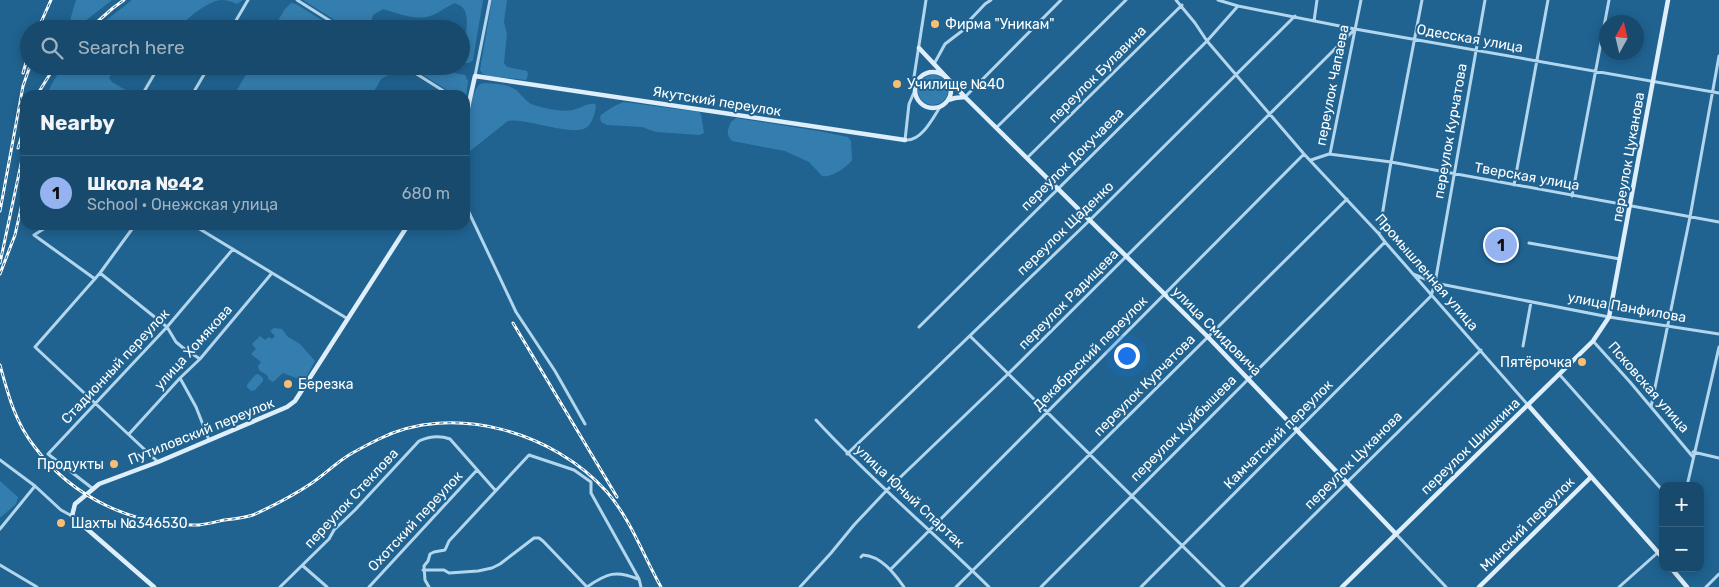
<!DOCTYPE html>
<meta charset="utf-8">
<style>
:root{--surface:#184a6d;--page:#255475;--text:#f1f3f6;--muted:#9fb3c2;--line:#366280;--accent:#95b2f1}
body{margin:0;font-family:Rubik,sans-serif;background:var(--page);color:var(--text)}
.controls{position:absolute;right:15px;bottom:15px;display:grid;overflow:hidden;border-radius:10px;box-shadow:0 2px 12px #0003}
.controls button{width:45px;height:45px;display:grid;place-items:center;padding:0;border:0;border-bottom:1px solid var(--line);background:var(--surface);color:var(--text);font:25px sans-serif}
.compass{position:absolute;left:1599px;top:15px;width:45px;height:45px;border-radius:50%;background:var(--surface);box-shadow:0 2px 12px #0003;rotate:8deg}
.you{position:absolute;left:1126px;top:355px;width:18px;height:18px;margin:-12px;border:4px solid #fff;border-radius:50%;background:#1a73e8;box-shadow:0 0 0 8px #1a73e833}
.badge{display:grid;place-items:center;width:32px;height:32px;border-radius:50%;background:var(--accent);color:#111;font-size:16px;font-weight:700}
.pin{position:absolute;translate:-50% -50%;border:2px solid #fff;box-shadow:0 1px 5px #0006}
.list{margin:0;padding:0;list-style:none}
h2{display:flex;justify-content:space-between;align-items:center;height:65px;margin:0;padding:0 20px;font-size:21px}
h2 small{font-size:16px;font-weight:400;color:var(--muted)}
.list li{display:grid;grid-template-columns:32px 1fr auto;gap:15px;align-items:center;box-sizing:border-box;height:75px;padding:0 20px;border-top:1px solid var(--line)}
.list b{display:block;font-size:19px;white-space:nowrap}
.list p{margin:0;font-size:16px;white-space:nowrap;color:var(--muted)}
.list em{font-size:16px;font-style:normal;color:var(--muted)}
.icon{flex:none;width:28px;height:28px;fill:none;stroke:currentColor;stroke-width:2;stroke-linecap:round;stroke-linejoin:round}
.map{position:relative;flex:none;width:1719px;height:587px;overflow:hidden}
.search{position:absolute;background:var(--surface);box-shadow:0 2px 12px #0003;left:20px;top:20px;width:450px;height:55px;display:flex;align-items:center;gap:12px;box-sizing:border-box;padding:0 18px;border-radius:28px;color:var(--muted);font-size:19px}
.panel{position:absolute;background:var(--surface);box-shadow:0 2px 12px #0003;left:20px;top:90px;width:450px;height:140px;border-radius:15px}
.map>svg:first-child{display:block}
.green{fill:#347eaf}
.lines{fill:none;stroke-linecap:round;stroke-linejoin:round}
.street{stroke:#b2d6ed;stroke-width:3}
.secondary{stroke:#deeefa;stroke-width:4.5}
.rail-casing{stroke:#fff;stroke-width:3}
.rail{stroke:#206391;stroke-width:1;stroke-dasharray:4;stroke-linecap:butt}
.poi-dot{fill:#fabe73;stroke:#206391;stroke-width:2}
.labels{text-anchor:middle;stroke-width:4;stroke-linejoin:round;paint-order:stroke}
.poi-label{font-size:14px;fill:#fff;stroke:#206391;text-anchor:start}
.street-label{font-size:14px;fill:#fff;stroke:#206391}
</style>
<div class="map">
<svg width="1719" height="587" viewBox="0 0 1719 587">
<rect width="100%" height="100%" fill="#206391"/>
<path class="green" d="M76 0H112L75 29 70 25 71 17Z
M132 0H243L237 4C232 2 227 0 221 0 207 1 187 19 177 29H95Z
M303 0H483L473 60 469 63H464L462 60C462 47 473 17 462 7 462 6 456 4 455 3 445 7 438 14 430 16 416 21 397 13 383 9L373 15 369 29H349Z
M492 0H507L504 22 507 34 504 63 507 67 527 71 528 75 526 80 488 76 483 74 480 70Z
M291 3 296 4 336 29H273L285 9Z
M62 66H116L109 78 112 82 134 95H46Z
M251 66H395V71L381 79 372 95H234Z
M409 66H421L465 75 468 81 466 98 465 95H455Z
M918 90a15 15 0 1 1 30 0a15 15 0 1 1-30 0Z
M485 83C495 84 508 84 516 90 524 97 527 104 537 106 548 109 562 112 573 110 581 108 587 103 595 104L596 107C595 112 593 121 589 125 579 140 526 117 508 121L465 155C465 139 468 95 480 84Z
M624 102 699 112 701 114 704 133 700 135 656 132 642 127 607 125 601 122 600 116C607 110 615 105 624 102Z
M736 118 818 131 848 137 851 141 852 160C847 167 832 178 822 176L809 162 785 151 732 141C725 134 728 129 731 122Z
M274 328 282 329 288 337 300 344 315 361 304 381 283 373 273 382 268 379V376L259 370 258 366 261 362 251 354 256 349 252 344 260 336 265 340 269 337 272 339 275 336 270 331Z
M258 374 263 378V381L255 390 251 391 247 387V385L255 375Z
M0 481 18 497 16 504 1 517H0Z"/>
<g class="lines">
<path class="street" d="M297 0 343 29
M1176 0 1195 23 1207 41 1304 154 1379 234 1385 242 1528 405
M1218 0 1238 6 1355 29 1719 93
M1314 21 1317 0
M231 29 248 0
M934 64 945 44 962 31 968 22 985 4 991 0
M404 66 450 95
M475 76 490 0
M915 86 914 77 926 0
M915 90 909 104 905 140C921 142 933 118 940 107
M142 95 159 66
M192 95 209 66
M965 97 1061 0
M996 128 1126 0
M1330 154 1361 0
M1027 158 1182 5
M1311 160 1329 154 1391 162 1719 222
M1514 185 1548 0
M1572 196 1609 0
M465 204 516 312 555 371 585 424
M50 225 34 235 95 279
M135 225 100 273 35 347 158 462
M193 225 348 319
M1379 234 1391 162 1422 0
M1529 243 1620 259
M100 273 167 327 176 342 182 347 200 359
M1413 274 1435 283 1609 317 1719 334
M919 327 1207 41 1238 6
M970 336 1224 587
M1593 341 1630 382 1693 457
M1523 346 1531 302
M1559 374 1663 491
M180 378 196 407 209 440
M1651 407 1690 217 1719 56
M816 420C870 479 932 531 989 587
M129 434 180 378 200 359 272 273
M1693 452 1719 458
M847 454 1090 220 1295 16
M0 460 35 486 61 510 72 516
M1687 486 1719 347
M92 488 48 454 167 327 233 249
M0 529 35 486
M1396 534 1446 587
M861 557 863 555C881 556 894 573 904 587
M0 565 37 587
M303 566 327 587
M891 569 1304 154
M423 570H444L449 573 478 571 492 568 500 564 534 538H539L543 541 587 587C607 573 616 570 638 579
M280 587 329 539 334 530 355 510 419 441C430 436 439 435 450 439L495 490
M369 587 477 470
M429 587 425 580 424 566 428 561 430 554 434 552 445 550 449 541 529 455 574 470 591 482V493L639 579 641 587
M800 587 831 553 854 525 887 490 1008 374 1355 29
M956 587 1347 199
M1041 587 1385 242
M1141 587 1431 296 1435 283 1485 0
M1241 587 1481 350
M1619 587 1663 548
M1706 587 1719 574"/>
<path class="secondary" d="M919 48 965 97 1208 337 1396 534
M915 90a18 18 0 1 1 36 0a18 18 0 1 1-36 0Z
M948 100 955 98 965 97
M465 121 475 76 905 140
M1528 405 1663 558
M1671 568 1687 587
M154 587 72 516 75 504 99 484 158 462 287 407 295 401 408 225
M1342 587 1593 341 1609 317 1668 0
M1479 587 1591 477"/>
<defs>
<path id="rail" d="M38 29 51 0
M89 29 113 8 124 0
M23 73 29 52
M37 95 55 66
M18 148 25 125
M0 211 23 86 30 66
M0 263 25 145
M0 274 15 235 25 190
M513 323 617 497
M0 365C8 394 15 422 34 446 72 498 135 527 199 525 207 524 215 522 224 520 233 519 244 518 253 515 273 506 294 495 312 483 325 474 336 463 349 455 359 449 369 444 379 439 452 402 554 432 607 492 631 520 643 555 661 587"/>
</defs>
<use href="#rail" class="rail-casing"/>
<use href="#rail" class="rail"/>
</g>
<g class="poi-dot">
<circle cx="935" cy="24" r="5"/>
<circle cx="897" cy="84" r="5"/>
<circle cx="1582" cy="362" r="5"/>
<circle cx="288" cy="384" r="5"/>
<circle cx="114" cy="464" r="5"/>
<circle cx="61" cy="523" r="5"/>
</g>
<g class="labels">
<g class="poi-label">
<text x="945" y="29">Фирма "Уникам"</text>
<text x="907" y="89">Училище №40</text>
<text x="1572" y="367" text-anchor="end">Пятёрочка</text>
<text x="298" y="389">Березка</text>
<text x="104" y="469" text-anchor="end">Продукты</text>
<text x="71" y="528">Шахты №346530</text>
</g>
<g class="street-label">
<text transform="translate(1470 38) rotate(10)" y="5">Одесская улица</text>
<text transform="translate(1097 74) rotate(-45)" y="5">переулок Булавина</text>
<text transform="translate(1332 85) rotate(-79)" y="5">переулок Чапаева</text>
<text transform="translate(717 101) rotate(9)" y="5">Якутский переулок</text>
<text transform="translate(1450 131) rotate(-80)" y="5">переулок Курчатова</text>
<text transform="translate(1628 157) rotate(-80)" y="5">переулок Цуканова</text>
<text transform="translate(1072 159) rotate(-45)" y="5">переулок Докучаева</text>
<text transform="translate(1527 176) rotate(10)" y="5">Тверская улица</text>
<text transform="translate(1065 228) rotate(-44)" y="5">переулок Щаденко</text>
<text transform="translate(1427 272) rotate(49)" y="5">Промышленная улица</text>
<text transform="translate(1068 299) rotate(-45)" y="5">переулок Радищева</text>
<text transform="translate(1627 307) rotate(10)" y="5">улица Панфилова</text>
<text transform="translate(1217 331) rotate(45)" y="5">улица Смидовича</text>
<text transform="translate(193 347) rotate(-48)" y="5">улица Хомякова</text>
<text transform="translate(1090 353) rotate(-45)" y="5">Декабрьский переулок</text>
<text transform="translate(115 366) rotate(-47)" y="5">Стадионный переулок</text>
<text transform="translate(1144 385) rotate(-45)" y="5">переулок Курчатова</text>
<text transform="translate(1649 387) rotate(49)" y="5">Псковская улица</text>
<text transform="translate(1183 428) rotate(-45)" y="5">переулок Куйбышева</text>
<text transform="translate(201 431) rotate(-22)" y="5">Путиловский переулок</text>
<text transform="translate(1278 434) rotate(-45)" y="5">Камчатский переулок</text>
<text transform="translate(1470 446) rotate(-44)" y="5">переулок Шишкина</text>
<text transform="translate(1353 460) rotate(-45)" y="5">переулок Цуканова</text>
<text transform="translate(910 496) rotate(43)" y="5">улица Юный Спартак</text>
<text transform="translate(351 498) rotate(-47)" y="5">переулок Стеклова</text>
<text transform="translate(415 521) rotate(-47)" y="5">Охотский переулок</text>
<text transform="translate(1527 524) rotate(-45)" y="5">Минский переулок</text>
</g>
</g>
</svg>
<div class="controls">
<button>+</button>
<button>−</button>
</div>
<svg class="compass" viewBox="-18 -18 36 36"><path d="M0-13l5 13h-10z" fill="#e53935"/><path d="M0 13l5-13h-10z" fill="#9fb3c2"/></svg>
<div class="you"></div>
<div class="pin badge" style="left:1501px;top:245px">1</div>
<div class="search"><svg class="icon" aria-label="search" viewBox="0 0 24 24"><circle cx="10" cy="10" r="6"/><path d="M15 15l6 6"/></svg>Search here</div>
<section class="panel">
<h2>Nearby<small></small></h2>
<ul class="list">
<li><span class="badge">1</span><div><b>Школа №42</b><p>School · Онежская улица</p></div><em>680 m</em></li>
</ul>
</section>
</div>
